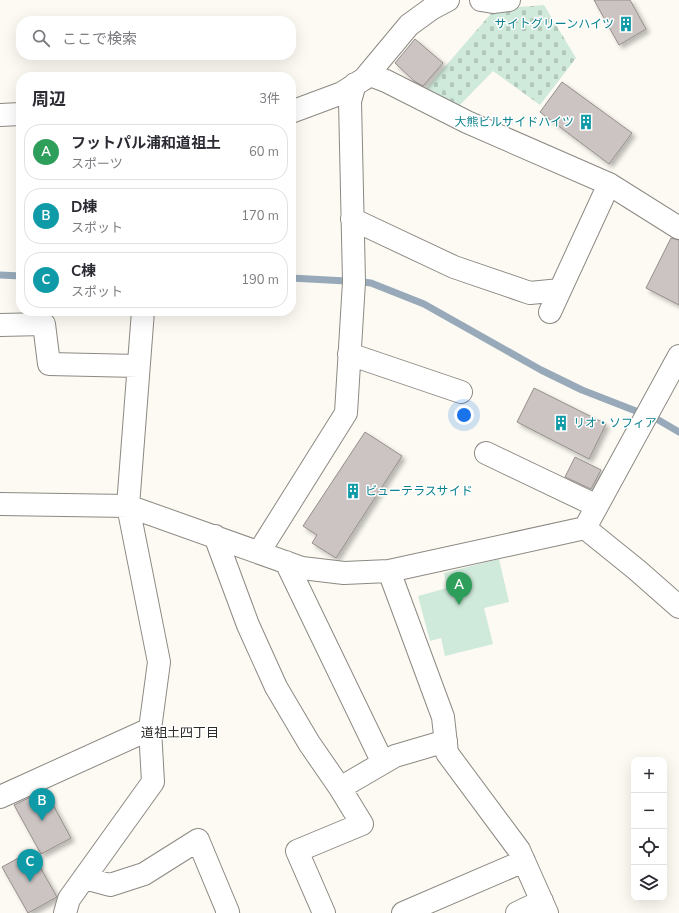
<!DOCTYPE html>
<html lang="ja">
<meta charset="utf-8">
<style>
:root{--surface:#fff;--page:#f2f2f3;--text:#2b2b33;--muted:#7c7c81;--line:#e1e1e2;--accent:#0b8043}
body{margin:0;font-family:"Nunito Sans","Noto Sans JP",sans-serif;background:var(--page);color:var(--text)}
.controls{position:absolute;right:12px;bottom:12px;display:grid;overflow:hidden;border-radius:8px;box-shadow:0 4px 16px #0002}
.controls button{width:36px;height:36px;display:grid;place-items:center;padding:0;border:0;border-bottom:1px solid var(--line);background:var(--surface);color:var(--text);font:20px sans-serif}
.you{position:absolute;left:464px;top:415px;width:14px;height:14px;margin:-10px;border:3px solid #fff;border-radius:50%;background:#1a73e8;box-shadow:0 0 0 6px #1a73e833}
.badge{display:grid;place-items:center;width:26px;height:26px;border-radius:50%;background:var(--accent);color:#fff;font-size:13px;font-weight:700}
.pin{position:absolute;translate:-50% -33px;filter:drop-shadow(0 1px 2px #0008)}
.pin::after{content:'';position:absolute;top:21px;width:14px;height:12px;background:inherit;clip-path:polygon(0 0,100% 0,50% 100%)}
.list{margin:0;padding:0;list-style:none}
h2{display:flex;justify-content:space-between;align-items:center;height:52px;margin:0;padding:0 16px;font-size:17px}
h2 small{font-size:13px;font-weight:400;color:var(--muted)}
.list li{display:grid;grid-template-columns:26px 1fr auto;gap:12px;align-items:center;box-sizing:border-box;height:56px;margin:0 8px 8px;padding:0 8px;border:1px solid var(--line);border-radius:16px}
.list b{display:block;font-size:15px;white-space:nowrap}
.list p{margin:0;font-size:13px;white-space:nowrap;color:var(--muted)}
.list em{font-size:13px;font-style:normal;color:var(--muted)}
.icon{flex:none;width:22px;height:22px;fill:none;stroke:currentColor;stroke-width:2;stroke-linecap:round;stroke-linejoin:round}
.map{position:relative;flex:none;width:679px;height:913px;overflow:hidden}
.search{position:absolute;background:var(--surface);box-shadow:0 4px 16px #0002;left:16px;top:16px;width:280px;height:44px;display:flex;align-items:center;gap:10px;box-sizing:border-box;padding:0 14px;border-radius:16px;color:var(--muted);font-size:15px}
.panel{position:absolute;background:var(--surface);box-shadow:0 4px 16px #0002;left:16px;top:72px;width:280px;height:244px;border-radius:16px}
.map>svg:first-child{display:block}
.cemetery{fill:url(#cemetery-stones)}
.pitch{fill:#cfe9da}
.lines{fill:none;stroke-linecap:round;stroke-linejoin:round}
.stream{stroke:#98aaba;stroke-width:7}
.building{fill:#ccc4c2;stroke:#958e8b;filter:url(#shadow)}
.minor-casing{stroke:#8c8983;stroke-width:24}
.minor{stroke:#fff;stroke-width:22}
.labels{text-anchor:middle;stroke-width:3;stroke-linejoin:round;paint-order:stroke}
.culture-label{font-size:12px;fill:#0d838f;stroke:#fff;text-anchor:end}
.neighbourhood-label{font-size:13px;fill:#2c2b29;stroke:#fff}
</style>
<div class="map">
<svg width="679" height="913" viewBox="0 0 679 913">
<defs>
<pattern id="cemetery-stones" width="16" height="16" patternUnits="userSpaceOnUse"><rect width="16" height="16" fill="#cfe9da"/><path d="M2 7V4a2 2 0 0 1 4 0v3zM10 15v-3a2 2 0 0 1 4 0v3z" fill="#b2c8bb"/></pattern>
<filter id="shadow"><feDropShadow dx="3.5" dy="3.5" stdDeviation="2" flood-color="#0004"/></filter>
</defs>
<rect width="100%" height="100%" fill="#fcfaf2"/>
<path class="cemetery" d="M544 5 576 58 540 105 493 71 458 107 424 91 495 9Z"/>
<path class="pitch" d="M499 559 509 602 484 608 493 644 445 656 441 638 430 641 418 596 447 588 444 573Z"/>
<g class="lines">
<path class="stream" d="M0 275 21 276
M291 278 346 281
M362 282 371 283 424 304 541 370 582 390 641 413
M655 418 679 432"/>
</g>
<path class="building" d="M594 0H630L646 29 619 45Z
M415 39 443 63 423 86 414 81 395 63Z
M562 82 632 133 609 164 540 112Z
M671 238 679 240V305L646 288Z
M534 388 606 424 589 459 517 422Z
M365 432 402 456 336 558 312 543 317 535 303 526Z
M575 457 601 470 591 489 565 477Z
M45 790 71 838 41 854 14 805Z
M31 851 57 897 28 913 2 867Z"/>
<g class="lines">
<defs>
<path id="minor" d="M481 0 493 2 509 0
M364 79 409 25 431 9 448 0
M291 112 342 93 370 75 386 81 467 122 609 184 679 228
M0 115 21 114
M352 219 454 267 530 293 560 290
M550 312 609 184
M0 325 44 324 49 364 138 366
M349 354 461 392
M679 356 585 528 637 570 679 607
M486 453 597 506
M0 504 128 506 302 568 344 573 389 571 443 717 447 753 519 850 547 913
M215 536 248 625 276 687 309 743 340 788 362 824 297 851 324 913
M259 552 346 413 354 282 350 101 355 84
M286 562 383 763
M389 571 585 528
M340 788 395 756 446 741
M0 797 150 729
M84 878 110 885 144 874 198 840 228 912 227 913
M65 913 69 899 153 782 150 729 159 662 128 506 143 311
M403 913 524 861
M517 913 542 901"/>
</defs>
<use href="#minor" class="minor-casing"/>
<use href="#minor" class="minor"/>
</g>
<defs>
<symbol id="building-bare" viewBox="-9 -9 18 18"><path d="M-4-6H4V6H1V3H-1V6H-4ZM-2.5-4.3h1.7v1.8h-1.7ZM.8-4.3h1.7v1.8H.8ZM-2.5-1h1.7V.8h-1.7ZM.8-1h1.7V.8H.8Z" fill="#0f9aa8" stroke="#fff" stroke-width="2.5" paint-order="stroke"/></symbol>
</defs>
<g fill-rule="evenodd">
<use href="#building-bare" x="615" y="13" width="22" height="22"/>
<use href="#building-bare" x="575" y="111" width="22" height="22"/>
<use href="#building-bare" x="550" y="412" width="22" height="22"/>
<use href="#building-bare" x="342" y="480" width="22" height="22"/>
</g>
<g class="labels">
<g class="culture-label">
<text x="614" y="28">サイトグリーンハイツ</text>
<text x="574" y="126">大熊ビルサイドハイツ</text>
<text x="573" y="427" text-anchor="start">リオ・ソフィア</text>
<text x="365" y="495" text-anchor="start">ビューテラスサイド</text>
</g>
<g class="neighbourhood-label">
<text x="180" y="737">道祖土四丁目</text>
</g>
</g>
</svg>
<div class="controls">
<button>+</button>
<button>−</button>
<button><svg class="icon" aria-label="locate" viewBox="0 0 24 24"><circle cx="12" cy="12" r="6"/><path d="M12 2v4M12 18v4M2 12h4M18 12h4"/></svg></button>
<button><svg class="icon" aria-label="layers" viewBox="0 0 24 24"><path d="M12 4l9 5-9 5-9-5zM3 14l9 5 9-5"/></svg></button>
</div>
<div class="you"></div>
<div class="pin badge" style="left:459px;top:605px;background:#2e9e5b">A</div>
<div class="pin badge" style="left:42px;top:821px;background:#0f9aa8">B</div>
<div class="pin badge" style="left:30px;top:882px;background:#0f9aa8">C</div>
<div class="search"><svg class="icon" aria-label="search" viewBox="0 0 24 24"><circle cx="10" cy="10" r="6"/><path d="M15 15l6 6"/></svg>ここで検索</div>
<section class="panel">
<h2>周辺<small>3件</small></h2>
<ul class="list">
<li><span class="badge" style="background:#2e9e5b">A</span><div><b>フットパル浦和道祖土</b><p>スポーツ</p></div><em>60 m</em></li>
<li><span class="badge" style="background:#0f9aa8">B</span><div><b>D棟</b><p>スポット</p></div><em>170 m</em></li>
<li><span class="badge" style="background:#0f9aa8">C</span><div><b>C棟</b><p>スポット</p></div><em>190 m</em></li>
</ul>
</section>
</div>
